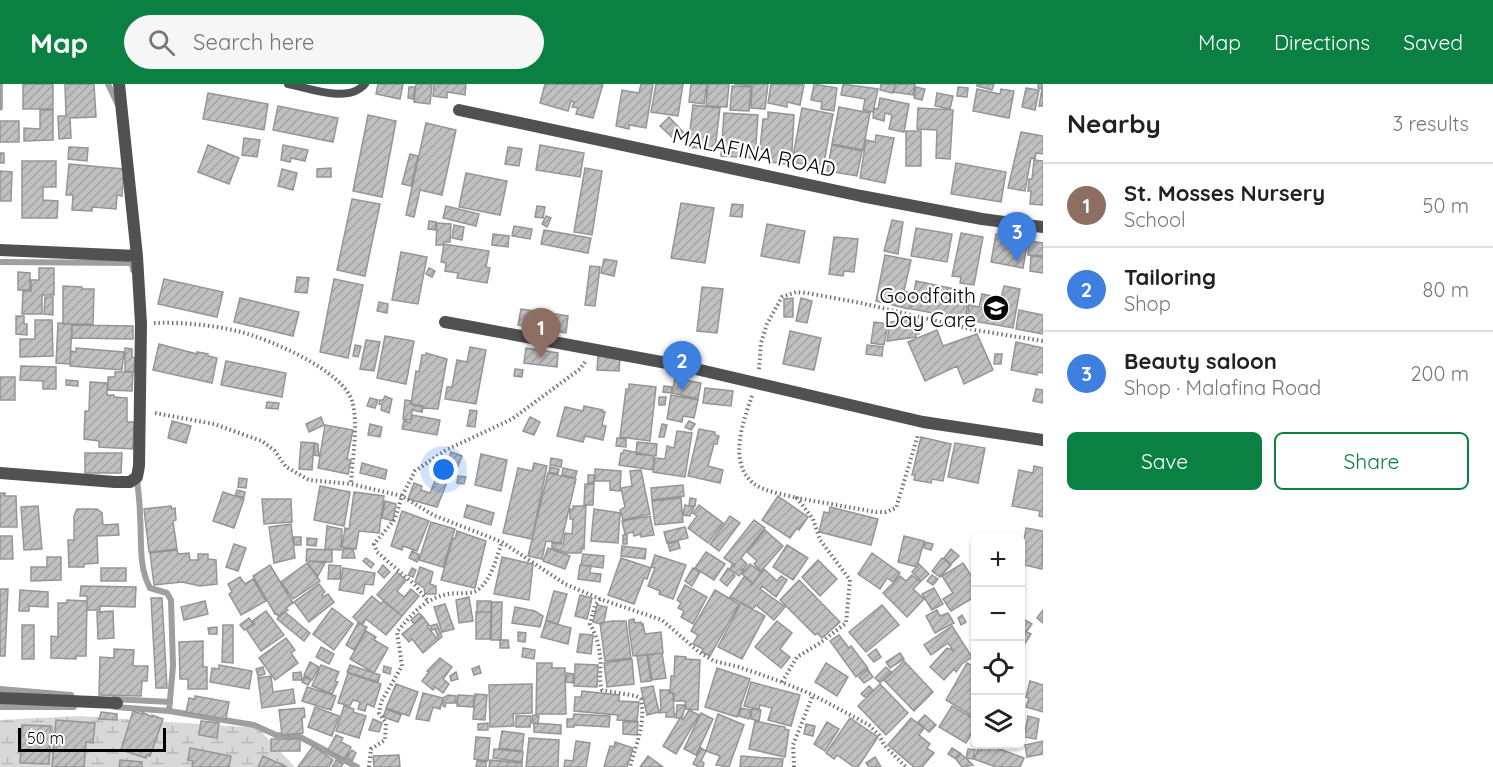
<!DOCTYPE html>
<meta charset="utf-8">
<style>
:root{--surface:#fff;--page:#f6f6f6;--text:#222;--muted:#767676;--line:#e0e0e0;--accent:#0b8043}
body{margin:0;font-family:Quicksand,sans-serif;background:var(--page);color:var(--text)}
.controls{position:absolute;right:18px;bottom:18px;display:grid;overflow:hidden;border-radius:9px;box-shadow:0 2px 4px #0004}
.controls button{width:54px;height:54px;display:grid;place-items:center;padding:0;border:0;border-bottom:2px solid var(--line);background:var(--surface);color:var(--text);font:30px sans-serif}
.scale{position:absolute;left:18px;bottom:15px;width:148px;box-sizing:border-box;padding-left:6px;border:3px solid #000;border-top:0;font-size:16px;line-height:21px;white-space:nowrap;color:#000;-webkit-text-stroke:4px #fff;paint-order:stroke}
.you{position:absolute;left:444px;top:386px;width:21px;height:21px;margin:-15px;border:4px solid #fff;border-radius:50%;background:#1a73e8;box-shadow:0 0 0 9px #1a73e833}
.badge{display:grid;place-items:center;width:39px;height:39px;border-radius:50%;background:var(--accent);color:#fff;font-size:20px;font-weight:700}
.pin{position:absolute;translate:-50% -50px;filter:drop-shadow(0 2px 3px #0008)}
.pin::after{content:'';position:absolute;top:32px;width:21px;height:18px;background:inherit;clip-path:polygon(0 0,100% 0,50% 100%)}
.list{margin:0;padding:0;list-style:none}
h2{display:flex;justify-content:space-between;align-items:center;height:78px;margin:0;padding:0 24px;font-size:26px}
h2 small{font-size:20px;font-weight:400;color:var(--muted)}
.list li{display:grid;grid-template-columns:39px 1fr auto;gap:18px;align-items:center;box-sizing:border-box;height:84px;padding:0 24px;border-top:2px solid var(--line)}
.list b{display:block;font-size:22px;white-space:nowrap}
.list p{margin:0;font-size:20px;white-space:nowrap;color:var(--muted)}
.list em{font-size:20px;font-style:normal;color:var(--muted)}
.actions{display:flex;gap:12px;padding:18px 24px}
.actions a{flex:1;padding:14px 0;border:2px solid var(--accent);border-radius:9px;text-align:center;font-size:21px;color:var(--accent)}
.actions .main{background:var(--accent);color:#fff}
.icon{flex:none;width:33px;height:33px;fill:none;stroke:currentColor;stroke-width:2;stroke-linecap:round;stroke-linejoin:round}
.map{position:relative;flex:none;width:1043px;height:683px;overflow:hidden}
header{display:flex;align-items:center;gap:36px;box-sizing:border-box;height:84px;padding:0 30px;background:var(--accent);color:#fff}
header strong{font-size:28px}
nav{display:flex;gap:33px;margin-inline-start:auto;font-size:21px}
.search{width:420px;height:54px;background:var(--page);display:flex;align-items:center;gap:15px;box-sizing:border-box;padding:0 21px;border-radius:33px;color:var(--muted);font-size:22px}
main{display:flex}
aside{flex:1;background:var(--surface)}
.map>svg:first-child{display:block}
.wetland{fill:url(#wetland-marsh)}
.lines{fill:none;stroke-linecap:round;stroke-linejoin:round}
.stream{stroke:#9f9f9f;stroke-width:6}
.building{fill:url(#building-hatch);stroke:#959595;stroke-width:1.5}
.path{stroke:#737373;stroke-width:4;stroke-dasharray:1.5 3;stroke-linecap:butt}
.service{stroke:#515151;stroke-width:8}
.minor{stroke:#515151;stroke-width:12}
.labels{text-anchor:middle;stroke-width:4.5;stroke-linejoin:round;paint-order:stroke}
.street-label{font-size:21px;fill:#000;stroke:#fff}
.poi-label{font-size:21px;fill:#000;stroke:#fff;text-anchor:end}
</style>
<header>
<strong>Map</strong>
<div class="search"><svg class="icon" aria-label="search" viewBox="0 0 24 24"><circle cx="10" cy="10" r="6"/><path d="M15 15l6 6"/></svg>Search here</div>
<nav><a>Map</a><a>Directions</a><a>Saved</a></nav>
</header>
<main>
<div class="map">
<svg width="1043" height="683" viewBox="0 0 1043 683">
<defs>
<pattern id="wetland-marsh" width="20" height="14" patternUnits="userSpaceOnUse" patternTransform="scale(1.5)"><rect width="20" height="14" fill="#d8d8d8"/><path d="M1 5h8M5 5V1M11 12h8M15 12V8" fill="none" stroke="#b8b8b8"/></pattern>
<pattern id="building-hatch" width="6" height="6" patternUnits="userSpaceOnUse" patternTransform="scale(1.5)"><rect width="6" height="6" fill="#c0c0c0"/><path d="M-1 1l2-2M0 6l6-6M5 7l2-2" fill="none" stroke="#a3a3a3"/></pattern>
</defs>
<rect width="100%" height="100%" fill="#fff"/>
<path class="wetland" d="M80 632 258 644 295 683H0V636Z"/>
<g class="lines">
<path class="stream" d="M108 0 118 21
M0 178 132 179 133 186
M137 394C138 406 140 419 140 432 142 456 138 482 150 504L167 509 171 516 173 582 169 627
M0 605 71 611
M114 615 170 618
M0 623H74
M115 623 169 627 254 641 276 651 300 653 357 683"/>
</g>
<path class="building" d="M0 0H2V25L0 26Z
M23 0H53V25H23Z
M65 0H94L96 33 70 34 71 54 59 55 58 32H66Z
M378 0H403L400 15 376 10Z
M416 0H432L430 20 414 18Z
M434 0H466L465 11 447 8V14L433 12Z
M545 0H603L593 34 576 30 578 24 572 23 574 18 571 17 568 27 540 19Z
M641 0H653L646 44 629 41V45L616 42 622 6 639 9Z
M656 0H683L678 32 651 28Z
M691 0H707L704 20 689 18Z
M708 0H729L727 23 706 22Z
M734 0H768L765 25 751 24 752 2Z
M771 0 804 1 800 21 787 18V23L768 19Z
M814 0 837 4 834 27 821 25 822 18 811 16Z
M843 0 878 5 873 28 863 26 865 15 841 11Z
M881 0H895L893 9 880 6Z
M895 0H915L913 11 894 8Z
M977 0H994L992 6 977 2Z
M1038 0H1043V22H1039L1042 5 1038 4Z
M732 2 751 3 749 27 730 26Z
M409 3H415L413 15 408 14Z
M916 3 925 5 922 16 914 14Z
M958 3 968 4 967 13 957 12Z
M1026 4 1039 6 1035 26 1022 23Z
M977 5 1000 10 1001 5 1014 7 1009 34 973 27Z
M208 9 268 20 264 46 203 35Z
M937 9 953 12 950 25 935 22Z
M880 14 909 20 904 48 889 45 892 31 885 29 884 37 873 34 874 24 878 25Z
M693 21 720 24 715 66 688 63Z
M278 22 338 34 333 58 273 46Z
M839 23 870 29 863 66 832 60Z
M802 24 833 30 823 84 792 78Z
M918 24 953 26 950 75 936 74 937 46 917 45Z
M40 26H53V56L24 57V44L40 45Z
M768 28 794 31 792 68 787 67 785 80 770 78 771 67 760 65 763 35H768Z
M724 29 758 31 755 74 721 72Z
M368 31 396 37 382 113 353 107Z
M669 33 684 49 675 56 660 42Z
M0 37H19V58H0Z
M426 39 456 46 442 111 420 106 414 133 406 131Z
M906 47H921V82H906Z
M1021 48 1043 52V70L1036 69 1035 75 1031 74 1025 107 1008 104Z
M876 51 894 54 885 99 860 94 866 56 875 58Z
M244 54 260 56 257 73 242 71Z
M208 61 239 74 229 100 198 88Z
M283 61 308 66 305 77 291 74 290 78 281 76Z
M540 61 584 69 580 93 536 86Z
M832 61 862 67 857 92 827 87Z
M69 63 88 64 87 77 68 75Z
M508 63 522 65 519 82 505 80Z
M0 69H4V79H0Z
M410 70 418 72 411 102 402 100Z
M1034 76 1043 77V121L1030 120 1031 107H1028L1029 95H1032Z
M22 77H56V103H43V116L58 117 57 134H22Z
M956 79 1006 88 1001 118 951 110Z
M69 80 124 85 122 112 117 111 116 125 92 123V127L72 126 73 111H66Z
M331 84V93H317V85Z
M585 84 602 87 592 151 574 148Z
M282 85 297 89 293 106 278 102Z
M0 87 12 88 11 117H0Z
M466 89 507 97 500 131 459 123Z
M352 115 380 120 365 192 337 186Z
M681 119 714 124 705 179 671 174Z
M732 120 743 121 742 133 730 132Z
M446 122 479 130 476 142 443 134Z
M537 122 545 123 543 134 535 133Z
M546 132 551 134 547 143 542 140Z
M892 136 903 138 898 170 884 167Z
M429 137 436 138 435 146 428 145Z
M437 139 451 140 450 158H444L443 161H436Z
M767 140 805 147 799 179 761 172Z
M454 141 464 143 462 156 452 154Z
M514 142 532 145 530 155 512 152Z
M916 144 952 150 947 178 911 172Z
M544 146 591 154 588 169 541 160Z
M961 149 983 153 974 201 960 199 961 193 952 192Z
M493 150 509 152 508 163 492 161Z
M996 150 1028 155 1023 184 991 178Z
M834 153 858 155 854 188 844 187 843 192 829 190Z
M1029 157 1043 159V172L1028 171Z
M444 160 489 167 486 183 490 184 487 199 457 194 458 189 445 187 446 179 441 178Z
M401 168 427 173 418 220 392 216Z
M885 171 911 176 904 207 913 209 909 225 876 217Z
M1031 172 1043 173V189L1030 187Z
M604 175 617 177 614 192 601 189Z
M590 182 600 183 595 222 585 221Z
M39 184H54V211H42V230H22L23 207H31V196H39Z
M429 184 435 187 432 193 426 190Z
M18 188 30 189V206H18Z
M297 193 309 194 307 209 295 208Z
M164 195 223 208 217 233 158 220Z
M334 195 363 201 348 274 320 268Z
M916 197 970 208 965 235 911 225Z
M63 202 82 203V205H94L93 240H63Z
M1004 202 1020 205 1013 244 967 236 969 221 979 223 982 210 1001 214Z
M702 203 723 205 717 249 697 247Z
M45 213H53V231L44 230Z
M240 214 299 228 293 252 234 238Z
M793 214V233H784V215Z
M801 214 812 217 807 239 796 237Z
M379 218 388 220 387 229 377 227Z
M521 225 568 232 566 249 518 241Z
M1019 226 1043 231V250L1016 245Z
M16 232H24V240H27V251L16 250Z
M917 235 919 250H916V253L887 257 890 238Z
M35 236H52L53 272 20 273V255H35Z
M874 238 888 240 884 261 871 259Z
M58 239 72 240 70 280 56 279Z
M72 241 133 242V255L72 254Z
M937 246 943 262 977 250 993 286 964 300 957 282 925 297 908 258Z
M790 247 821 254 814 286 783 280Z
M385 252 414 257 406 300 377 294Z
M366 256 380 258 374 287 360 285Z
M1016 258 1043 264V289L1038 288 1037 291 1011 286Z
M159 260 197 270V268L208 270V272L217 274 212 299 153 286Z
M355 261 361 262 358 273 353 272Z
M867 261 883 263 882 272 866 270Z
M470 263 486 266 476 320 445 315 447 303H452L457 276 467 278Z
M76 264 124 268 122 286 70 282 71 267 76 268Z
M125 264 132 265V273L135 274 134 288 125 287Z
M526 264 558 269 557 283 524 279Z
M426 269 447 275 438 325 423 324V322L411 320 416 287 419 288 422 271H426Z
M995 270H1002L1001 280H994Z
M598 272 620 273 619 287 597 286Z
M226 277 286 289 282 313 221 301Z
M21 282 56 283V305H43V297L20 296Z
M515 285 523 286 522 293 514 292Z
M115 288H133L132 307 108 306V293H115Z
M0 293H15V316H0Z
M675 294 701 299 698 315 672 309Z
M66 296 78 297V302L66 301Z
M90 298 107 299V311H114V313L127 314V338H134L133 365 99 363V357L84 355 85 327H89Z
M629 300 656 303 650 357 620 353 626 305H629Z
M664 302 672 303 671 309 663 308Z
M705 304 733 307 731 322 703 319Z
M1036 305 1043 306V319L1033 317Z
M671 311 698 316 694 334 683 332 682 338 667 335Z
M385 312 392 315 389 329 381 326 382 321 379 320 380 316H383Z
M659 313H666L665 321H659Z
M370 314 378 316 375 324 367 322Z
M405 316 411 317 413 321 423 323 422 328 412 326 411 336 403 335Z
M267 318 279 319 278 325 266 324Z
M584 322 603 326 602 328H605L602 341 606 342 603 356 585 352 583 358 557 352 565 323 583 327Z
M470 326 477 327 475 343 467 342Z
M412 331 440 336 437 351 402 345 404 336 410 339Z
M321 333 324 341 309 348 306 340Z
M530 333 540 338 534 351 523 347Z
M172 337 191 342 186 359 168 354Z
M689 337 695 340 691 346 685 343Z
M370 340 382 343 380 353 368 351Z
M662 340 667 341 664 353H659Z
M325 341 353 346 347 375 351 376 348 390 318 384Z
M699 345 715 348V351L719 352 717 360H714L708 382 723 386 720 399 688 392Z
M677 347 692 349 685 393 653 388 655 374 665 375 667 362 674 364Z
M921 353 951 360 943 397 932 395 931 399 914 396 915 391H912Z
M617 354 626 355V363L616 362Z
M301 358 314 359 312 386 299 385Z
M637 358 657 360 656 372 636 370Z
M315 359 318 360 319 372 314 371Z
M955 359 985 364 978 399 948 393Z
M624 366 654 372 653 386 619 381 621 369H623Z
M451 368 462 372 456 387 446 384Z
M85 369H122L121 389H85Z
M481 370 507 376 501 407 475 401Z
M551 374 562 376 561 383 550 381Z
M362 379 387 386 385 395 360 389Z
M534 379 547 382 532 455 503 449 518 384 532 387Z
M1034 382 1043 384V433L1039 432 1040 427 1012 422 1019 386 1033 389Z
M550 383 559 385 558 390 549 388Z
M563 384 577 387 575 394 562 391Z
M595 385 621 387 620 407 610 406V397H595Z
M641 386 650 430 623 436 620 426 625 423 621 404 632 402 630 387Z
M548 389 576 395 561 459 546 457 542 475 528 472Z
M588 391H594V399H588Z
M437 392 448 396 437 423 408 415 414 399 422 402 421 406 430 409Z
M458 392 466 393 464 400 457 399Z
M239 394 247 395 246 404 238 403Z
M585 400H594L593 421H584Z
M683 401 684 412 652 416 651 404Z
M320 402 350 408 344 442 314 436Z
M237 406 245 408 244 413 235 412Z
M223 408 244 415 234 444 213 437Z
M354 408 384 412 379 449 359 447 356 465 342 463 345 444 349 445Z
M0 409H5V412H16L17 443H0Z
M778 412 808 433 799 446 797 444 790 454 762 436Z
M681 414 683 438 655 441 652 417Z
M690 414 696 415 695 422H689Z
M262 415H291L292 438 264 440Z
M385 417 396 420 393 437 382 434Z
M467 421 494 429 491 441 464 433Z
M685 421 694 423 690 432 683 431Z
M699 421 723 439 708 459 688 444 697 432 693 429Z
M38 422 42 465 24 466 21 423Z
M171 422 172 425 175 424 176 436 173 437 177 465 149 468 144 425Z
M573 422H586L584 465 582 464 581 469H567L552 464V459L563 460 565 449 572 450 573 435H570V425H573Z
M830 423 878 435 871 461 819 448 824 428 829 429Z
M77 425H97L102 429 103 441 118 440 119 451 97 452 98 479 84 480V483H69L68 456H74V432Z
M594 425 620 429 618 459 591 457Z
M402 427 429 437 417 467 403 462 402 466 391 462Z
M650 432 654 451 641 453V450L634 452 633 448 625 450 622 437Z
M730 432 740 439 719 467 710 460Z
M754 436 765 444 741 474 747 480 743 486 740 485 743 487 739 492 730 485 732 481 734 483 735 481 724 474Z
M431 438 455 445 443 483 419 476Z
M291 440 295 474 274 479 269 443Z
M327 442 342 445 341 466 325 465Z
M685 443 688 454 667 459 664 448Z
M1026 444 1043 447 1042 485 1020 480Z
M765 446 783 462 761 487 754 480 757 477 747 468Z
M457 447 486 457 475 504 441 496 453 454 455 455Z
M623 451H627V460H623Z
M0 452H12L13 475H0Z
M904 452 924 457 917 483 898 478Z
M294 453H301V461H294Z
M307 454 317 455 316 462 307 461Z
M678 457 680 464 670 467 668 460Z
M925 458 933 460 931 466 924 464Z
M234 460 246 464 238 487 226 483Z
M787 461 808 474 793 496 773 483Z
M622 462 646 465 645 475 621 472Z
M548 464 570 472 565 485 543 477Z
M307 465 332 466V478L306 477Z
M343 465H353L355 474H342Z
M951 465 959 472 951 480 944 474Z
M177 466 178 470 189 469 190 476H198V470H208V475L216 476 217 500 200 502 182 498 154 501 150 469Z
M412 467 420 471 417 478 409 474Z
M706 468 725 480 714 496 695 484Z
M872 469 900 489 893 498 887 494 880 505 858 490Z
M583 470 604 472 603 484 581 481Z
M655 471 686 481 673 515 659 510 660 507 648 502 655 484 651 483Z
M47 473H61V496L31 497V483H47Z
M502 473 533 480 529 516 494 510Z
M366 474 374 480 371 484 363 477Z
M621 474 651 484 647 495 644 494 634 520 608 511Z
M942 474 951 481 940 493 932 487Z
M818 476 837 495 820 512 802 493Z
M310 477 325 479 318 492 308 480Z
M307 479 320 497 293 515 281 498Z
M963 479 976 499V512L951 527 943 515 953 509 942 492Z
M750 480 761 488 753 499 742 490Z
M919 480 929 490 921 497 912 488Z
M270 481 293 519 286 524 288 526 278 532 276 529 275 530 253 492Z
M329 481 341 482 340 495H328Z
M383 481 390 488 384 494 378 488Z
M580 481 591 482 590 489 601 490 600 498 578 495Z
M420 483 433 488 430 500 436 502V510H425L424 504 415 498Z
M101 484H126V497H101Z
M343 484 375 489 373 501 365 500 363 510 339 506Z
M412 484 416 486 413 493 408 491Z
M693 484 700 488 692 502 685 497Z
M728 484 735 489 733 491 735 492 727 502 720 496Z
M764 485 777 497 781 492 787 496 776 513 762 502 760 505 785 523 774 536 756 521 753 525 730 513 744 493 752 499 751 502Z
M397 488 406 496 397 507 404 513 411 505 419 512 402 532 377 511Z
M912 491 920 498 913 505 924 515 907 533 883 509 900 492 906 497Z
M932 491 938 495 933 501 927 497Z
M240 493 245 500 253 495 266 517 241 531 229 510 232 508 228 500Z
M799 496 840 538 822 554 817 549 815 551 780 516Z
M319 500 325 508 322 511 323 513 328 510 334 518 309 538 294 518Z
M685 501 707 513 693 540 681 533 684 527 678 524 681 519 677 516Z
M81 502 136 503 135 523 100 522V526H87V512H80Z
M934 504 943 520 932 526 922 510Z
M0 505H8L5 572H0Z
M20 506 48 508V523L29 522V527H19Z
M715 506 739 520 710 572 702 568 703 565 693 560 698 551 691 547Z
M554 507 567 510 558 540 546 536Z
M580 511 592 514 587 535 575 532Z
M372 512 381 520 383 517 402 532 386 551 366 535 362 541 353 533Z
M469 513 473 537 459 539 456 516Z
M151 514H162L167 604H156Z
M67 516 87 517 86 572H76V575L51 574V552L58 553V519H67Z
M205 517 208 530 184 536 181 523Z
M477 517H491V528H477Z
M492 518H502L501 556H491Z
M741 519 765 532 742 575 718 563Z
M445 520 454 545 442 548 434 523Z
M597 521 607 523 604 538 600 540 593 538Z
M882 521 899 541 866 568 849 548Z
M515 523 535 527 543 532 540 543 512 539Z
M332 524 353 540 334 566 313 550Z
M937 526 940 532 948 529 954 539 935 549 926 532Z
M1043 526V539L1037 534Z
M113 527 114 554 98 555 97 528Z
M266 527 284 551 261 567 246 545 255 540 252 537Z
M285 528 310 549 304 557 277 535Z
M476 528H491L490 555H476Z
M419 529 422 532 414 540 411 536Z
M962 531 966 538 961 541 958 534Z
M423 533 429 541 427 542 438 556 423 569 412 555 409 558 402 550Z
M1020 533 1032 540 1027 547 1020 543Z
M249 534 253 540 244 546 240 541Z
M634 535 635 539 641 538 642 541 643 540 645 550 661 548 663 569 633 572 629 543V536Z
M546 537 571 544 568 560 541 553Z
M612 537H626L631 574 605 577 600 539Z
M777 537 792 549 780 565 790 573 781 584 755 563Z
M358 539 367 543 354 566 346 561Z
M437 540 442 553 439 555 435 545 432 546 430 542Z
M22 541H34V575H22Z
M223 541H233V579L222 578Z
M952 542 972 573 962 580 956 588 954 585 944 596 930 583 947 564 953 566 948 559 931 571 924 561Z
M217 543V550H209L208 544Z
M1020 544 1031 550 1020 567Z
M366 547 376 553 374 556 388 564 374 589 350 575Z
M518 548 526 549 525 558 518 557Z
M580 550 593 551 591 570 577 568Z
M839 551 849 564 851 562 868 584 856 593 830 557Z
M286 554 295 566 291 569 298 579 275 596 259 574Z
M500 556H508L509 564H500Z
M203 557V583H207V605H188V595H180L179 558Z
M321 563 334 570 329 580 316 573Z
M523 564 535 566 534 575 522 573Z
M114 565 134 566 133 582H148L147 597H142L141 612 99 611 100 573 114 574Z
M876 565 881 573 874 578 868 571Z
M662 569 666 594 652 596 648 571Z
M900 569 904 575 890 584 886 578Z
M644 571H647L651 597 641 598 637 572Z
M675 572 686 573V575L700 576 698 626 686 625 685 617H674V609L670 608 671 592H674Z
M440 574 452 583 443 595 449 600 443 609 435 603 433 606 422 597 429 588 427 587Z
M632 575 634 600 607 603 604 579Z
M904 577 933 608 914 627 884 596Z
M310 578 319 583 312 596 304 591Z
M537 579H552V584H565L566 630H536Z
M826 579 848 593 837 612 815 598Z
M967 579 976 584V634L946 616Z
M575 580 598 581 597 603 574 602Z
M219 581 252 587 249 605 210 598 212 584 219 585Z
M321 581 339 588 335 597 338 598 332 610 312 602Z
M350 581 380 591 378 598 347 588Z
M384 582 391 584 390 590 383 588Z
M479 582 481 589 474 591 472 585Z
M263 583 265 590 258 592 256 585Z
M886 583 891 588 880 599 875 594Z
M717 584 750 595 737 633 705 623Z
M868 586 873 593 864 599 859 593Z
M301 588 302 596H293V589Z
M456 588 458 595 451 597 450 592Z
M348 589 381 600 374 623 367 620 365 627 358 625 360 618 353 616 350 622 338 619Z
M567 589 573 590V599L566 598Z
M271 592 273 608 293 605 295 619 262 624 258 594Z
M304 593 311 596 308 601 302 598Z
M1030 597 1043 601V628L1026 623 1029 614 1026 613Z
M751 598 800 611 791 642 768 636 772 624 760 621 759 625H755L744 622Z
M396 600 418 608 409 632 386 624Z
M532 600V629L513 630 514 642 490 643 489 601Z
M880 600 908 629 886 651 858 622Z
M653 602 659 628 647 631 641 604Z
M869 602 873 606 866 614 861 610Z
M307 603 336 612 331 626 302 617Z
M660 606H669V609H673L674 630H676V633H666V628L659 629V626H661Z
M582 607 619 611V617L639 618 637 637 617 636 618 631 574 627 575 613H581Z
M423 609 443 614 440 625 433 623 429 637 416 635Z
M475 610 487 611 485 636 473 635Z
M448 611 456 612V619H446L445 623 443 622V614Z
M458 611 474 612 473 623 457 622Z
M195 612 229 618 226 635 186 628 189 614 195 615Z
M677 621H684L685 623 682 634H676Z
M344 622 354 625 353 628 366 632 359 654 336 647Z
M952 622 976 636V642L966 659 939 643Z
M315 623 339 632 332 652 308 643Z
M304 624 305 633 302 634 303 649 282 651 279 626Z
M741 624 751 626 749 635 739 632Z
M386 625 401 631 398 638 383 633Z
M752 625 761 626 759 637 751 635Z
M689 626 699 631 676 670 663 662 680 634 683 636Z
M133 627 142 630V628L152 633V631L163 635 150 672 147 671 146 674 121 666Z
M101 628 117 630V636L99 635Z
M701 629 713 635 696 671 684 665Z
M574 630 610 632 609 643 574 641V643H567V635H573Z
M718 630 744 641 729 683 716 681 720 672 706 667Z
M533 631 539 632 538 639H532Z
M925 631 936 641 929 648 918 638Z
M516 632H531L530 643H516Z
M1028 632 1039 635 1036 655 1024 653Z
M850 634 878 653 858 683H854L837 671 834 675 826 669Z
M911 634 924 644 919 651 930 660 927 664 934 669 922 683H914L888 661Z
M373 635 382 639 379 648 369 646Z
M56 636 95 639 93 659 86 658 84 683H52Z
M201 637 219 639 217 654 199 651Z
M755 637 785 643V645L789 646 785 673 749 665Z
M623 638H638L637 651 623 650Z
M827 638 839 645 825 667 814 660Z
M488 639V646H478V640Z
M534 639 561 641V650L534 648Z
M806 640 815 642 813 652 804 650Z
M22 641 51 642 49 680 20 679Z
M502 647 524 650 522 667 499 664Z
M336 651 343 654 341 658 351 663 345 675 328 666Z
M476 653 490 654 488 677 474 675Z
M529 654 559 656 558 683H526Z
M271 655H300V667H271Z
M576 657 590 659 586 683H564L565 676 573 677Z
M1043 657V670L1027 673 1025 661Z
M615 658 633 664 627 683H604L610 662 614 663Z
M980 660H991V662L1024 674 1020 683H996L974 675Z
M313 662 333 676 329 683H298Z
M190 664 231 672 229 683H192L193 677 188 676Z
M701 664 706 667 701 677 704 679 703 683H699L693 680Z
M952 664 960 669 956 675 948 670Z
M494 665 523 668 522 678 493 674Z
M968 665 975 666 973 675 966 674Z
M352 666 356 669 352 677 347 673Z
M961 670 973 681 962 683 956 675Z
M399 671 400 683H374L373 672Z
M263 672 287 683H258Z
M648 672 663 683H640Z
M741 672 783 675 782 683H740Z
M875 673 881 683H869L866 679Z
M120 676 142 678V683H119Z
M336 676 343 680 341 683H332Z
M490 676 522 679V683H489Z
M477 677 486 678V683H476Z"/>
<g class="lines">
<path class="path" d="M154 239C182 238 213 241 241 248 271 256 342 286 352 317 359 340 352 376 351 400L402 412 395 435 374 460 377 468 414 500 428 517
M585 278 580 285 512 335 446 366 415 387 402 412 433 431 502 458 565 500 600 515 662 536 699 568 714 577 739 583 782 598 813 611 869 641 879 651 884 661 906 683
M759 285 761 259 767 240 782 213 796 208 807 209 861 219 975 246 1043 257
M752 312C743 338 728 378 753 399 764 408 784 410 797 414
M155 329 214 340 262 357 275 367 286 383 309 396 351 400
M600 515 595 521 590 540C595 549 599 560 600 572 602 583 598 595 602 606L636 612 641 615C646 641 636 659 630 683
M782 598 797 573 820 559 846 539 850 496 820 456 813 435 797 414 876 428H886L896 424 918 351
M369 683 371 665 385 656 386 639 379 629 381 618 402 582 397 548C412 530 424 515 448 510 459 508 472 512 480 504 492 494 497 472 502 458
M794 683 793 661 813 611"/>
<path class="service" d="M288 0C310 4 348 20 365 0"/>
<path class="minor" d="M459 26 861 112 982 135 1043 143
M0 166 137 172
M445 238 683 282 923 338 1043 356
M0 389 115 398H130L137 393 139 382 141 240 137 172 119 0
M0 614 117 619"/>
</g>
<defs>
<symbol id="school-disc" viewBox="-11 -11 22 22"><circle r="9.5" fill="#000" stroke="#fff"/><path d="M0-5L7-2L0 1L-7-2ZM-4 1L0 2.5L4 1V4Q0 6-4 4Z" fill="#fff"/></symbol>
</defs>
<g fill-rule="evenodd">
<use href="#school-disc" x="981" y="209" width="30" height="30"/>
</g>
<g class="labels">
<g class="street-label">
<text transform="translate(754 69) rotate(12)" y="7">MALAFINA ROAD</text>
</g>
<g class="poi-label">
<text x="976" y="219">Goodfaith<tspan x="976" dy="24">Day Care</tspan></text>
</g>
</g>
</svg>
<div class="controls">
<button>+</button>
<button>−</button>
<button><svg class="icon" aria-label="locate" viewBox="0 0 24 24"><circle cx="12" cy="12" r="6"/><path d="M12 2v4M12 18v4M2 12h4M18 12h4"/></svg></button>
<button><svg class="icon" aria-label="layers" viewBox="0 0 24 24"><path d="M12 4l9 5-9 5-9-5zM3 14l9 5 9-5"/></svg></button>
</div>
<div class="scale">50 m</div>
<div class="you"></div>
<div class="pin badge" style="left:541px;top:274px;background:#8d6e63">1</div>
<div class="pin badge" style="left:682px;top:307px;background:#3f7fe0">2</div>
<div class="pin badge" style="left:1017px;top:178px;background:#3f7fe0">3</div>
</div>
<aside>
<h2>Nearby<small>3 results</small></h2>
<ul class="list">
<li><span class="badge" style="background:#8d6e63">1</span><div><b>St. Mosses Nursery</b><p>School</p></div><em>50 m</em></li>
<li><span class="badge" style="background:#3f7fe0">2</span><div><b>Tailoring</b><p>Shop</p></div><em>80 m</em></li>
<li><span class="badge" style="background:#3f7fe0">3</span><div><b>Beauty saloon</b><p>Shop · Malafina Road</p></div><em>200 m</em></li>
</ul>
<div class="actions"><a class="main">Save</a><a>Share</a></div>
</aside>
</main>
